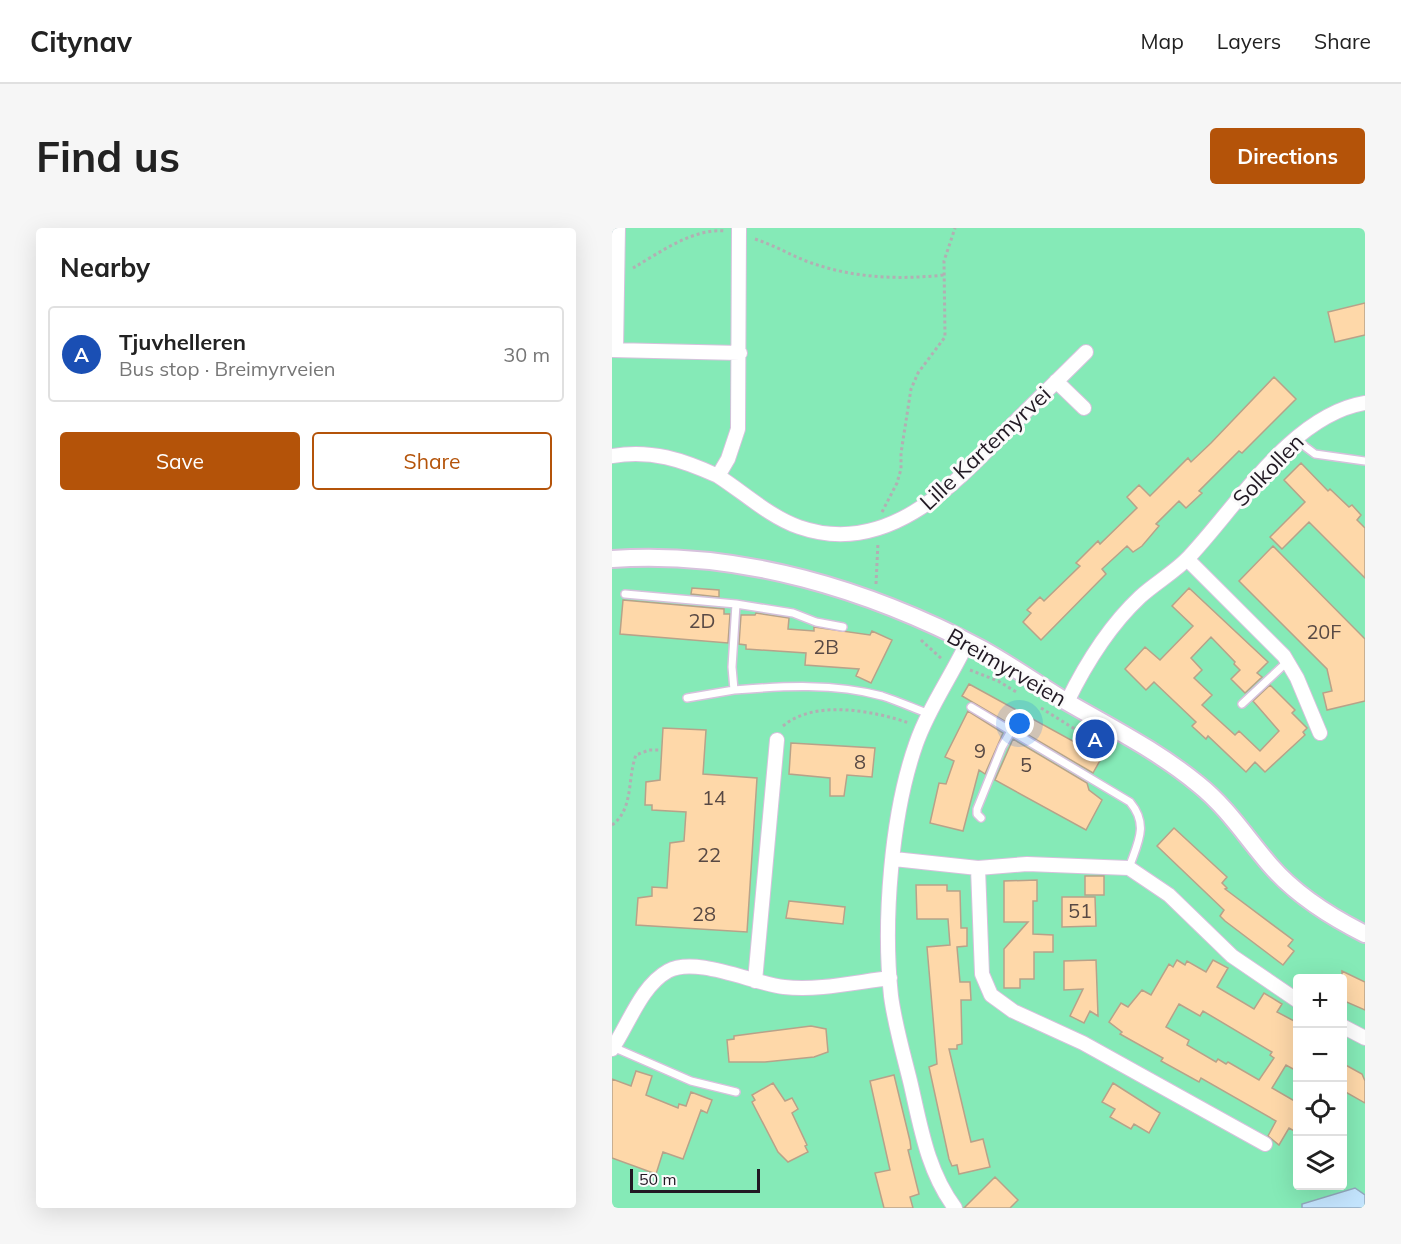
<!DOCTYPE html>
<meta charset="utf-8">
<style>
:root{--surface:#fff;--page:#f6f6f6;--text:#222;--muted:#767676;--line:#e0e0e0;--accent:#b45309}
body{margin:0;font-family:Mulish,sans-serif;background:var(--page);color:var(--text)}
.controls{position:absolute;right:18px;bottom:18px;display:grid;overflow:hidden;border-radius:6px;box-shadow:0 6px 24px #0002}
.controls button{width:54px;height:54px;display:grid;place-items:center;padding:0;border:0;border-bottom:2px solid var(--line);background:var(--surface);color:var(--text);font:30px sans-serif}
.scale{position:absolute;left:18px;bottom:15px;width:130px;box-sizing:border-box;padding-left:6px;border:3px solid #211923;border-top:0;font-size:16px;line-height:21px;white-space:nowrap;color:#211923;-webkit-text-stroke:4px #fbfbfb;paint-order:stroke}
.you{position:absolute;left:408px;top:496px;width:21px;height:21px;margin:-15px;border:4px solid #fff;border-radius:50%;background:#1a73e8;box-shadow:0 0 0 9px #1a73e833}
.badge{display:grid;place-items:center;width:39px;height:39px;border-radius:50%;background:var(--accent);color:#fff;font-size:20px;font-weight:700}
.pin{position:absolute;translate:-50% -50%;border:3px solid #fff;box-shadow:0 2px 6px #0006}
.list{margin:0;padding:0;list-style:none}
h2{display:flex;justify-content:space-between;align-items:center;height:78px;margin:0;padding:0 24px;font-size:26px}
h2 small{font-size:20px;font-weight:400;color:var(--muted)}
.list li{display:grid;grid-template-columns:39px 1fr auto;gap:18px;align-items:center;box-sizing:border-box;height:96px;margin:0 12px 12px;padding:0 12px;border:2px solid var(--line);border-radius:6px}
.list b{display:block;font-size:22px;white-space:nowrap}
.list p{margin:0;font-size:20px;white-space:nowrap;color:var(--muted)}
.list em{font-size:20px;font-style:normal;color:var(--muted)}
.actions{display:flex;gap:12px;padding:18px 24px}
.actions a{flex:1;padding:14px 0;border:2px solid var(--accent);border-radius:6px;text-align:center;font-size:21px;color:var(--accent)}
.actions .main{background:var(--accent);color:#fff}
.icon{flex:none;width:33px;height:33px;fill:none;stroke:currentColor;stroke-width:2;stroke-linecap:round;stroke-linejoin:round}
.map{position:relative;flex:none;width:753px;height:980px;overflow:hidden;border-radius:6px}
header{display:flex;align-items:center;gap:36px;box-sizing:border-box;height:84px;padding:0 30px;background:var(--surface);border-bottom:2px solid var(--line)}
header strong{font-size:28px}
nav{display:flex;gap:33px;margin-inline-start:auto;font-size:21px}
.intro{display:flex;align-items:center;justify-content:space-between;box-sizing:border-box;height:144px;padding:0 36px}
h1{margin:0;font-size:42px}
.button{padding:15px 27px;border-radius:6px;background:var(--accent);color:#fff;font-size:21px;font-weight:700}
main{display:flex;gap:36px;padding:0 36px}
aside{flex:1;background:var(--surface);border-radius:6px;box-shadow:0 6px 24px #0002}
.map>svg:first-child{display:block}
.green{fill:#85eab7;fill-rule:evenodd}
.water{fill:#c3e4fd;stroke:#92a7bc;stroke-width:1.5}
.building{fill:#fed8a9;stroke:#b8a289;stroke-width:1.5;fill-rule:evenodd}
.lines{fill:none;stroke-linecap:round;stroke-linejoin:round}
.service-casing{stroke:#d6c1dc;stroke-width:10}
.minor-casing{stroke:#d6c1dc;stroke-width:16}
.tertiary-casing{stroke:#d6c1dc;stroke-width:20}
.path{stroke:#b2afb3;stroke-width:3;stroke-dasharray:3 3;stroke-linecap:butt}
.service{stroke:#fff;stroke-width:7}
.minor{stroke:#fff;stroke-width:14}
.tertiary{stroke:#fff;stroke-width:16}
.labels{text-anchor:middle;stroke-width:6;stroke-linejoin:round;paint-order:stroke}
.number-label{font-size:20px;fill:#584944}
.street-label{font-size:22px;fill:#211923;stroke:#fbfbfb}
</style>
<header>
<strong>Citynav</strong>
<nav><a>Map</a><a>Layers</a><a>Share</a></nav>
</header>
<div class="intro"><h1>Find us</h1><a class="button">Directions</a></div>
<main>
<aside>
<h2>Nearby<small></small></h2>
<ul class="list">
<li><span class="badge" style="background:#1a4fb4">A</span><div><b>Tjuvhelleren</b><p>Bus stop · Breimyrveien</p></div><em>30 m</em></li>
</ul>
<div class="actions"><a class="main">Save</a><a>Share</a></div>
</aside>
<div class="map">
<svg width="753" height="980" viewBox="0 0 753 980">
<rect width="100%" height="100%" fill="#fbfbfb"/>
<path class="green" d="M0 0H753V980H0ZM686 750H730V958H686Z"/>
<path class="water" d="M743 960 753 967V980H690V976Z"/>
<path class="building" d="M753 75V107L723 114 716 84Z
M662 149 684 171 630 225 627 223 587 263 590 265 574 280 567 273 544 296 547 298 530 318 521 324 515 318 490 341 494 346 429 412 411 394 419 385 415 382 428 369 432 373 468 338 464 335 486 313 488 316 525 280 515 269 527 257 538 268 576 230 579 234 599 215Z
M689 235 716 263 718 261 737 279 740 277 749 287 745 292 753 300V350L697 294 670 321 658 309 693 274 672 252Z
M661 318 753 411V473L715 482 711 465 720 463 715 441 627 353Z
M80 360 107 362V369L79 366Z
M577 360 656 434 645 445 650 449 633 465 619 451 628 442 622 436 623 434 599 409 579 430 590 442 582 450 600 467 590 477 623 507 627 503 648 523 667 503 641 473 658 457 683 482 680 485 695 500 691 504 693 507 653 544 643 534 634 544 596 508 594 511 582 500 580 498 584 494 542 454 534 462 513 441 533 419 548 432 581 398 560 378Z
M11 372 112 381V386H118L116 415 8 406Z
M144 385 177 390 176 401 202 403V399L258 407 260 403 280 412 259 455 244 448 247 441 193 437 194 425 134 421V417L127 416 129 387H143Z
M357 456 490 529 481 545 350 468Z
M356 483 391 505 373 546 367 542 351 603 318 595 327 555 334 556 342 533 333 529Z
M51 500 94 502 91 546 145 550 135 704 24 697 26 670 40 668V659L55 660 58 615 72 613 74 584 40 582V577H33L34 554 48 552Z
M401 511 475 555 477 562 490 572 474 602 383 552Z
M179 515 263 520 260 549 235 547 232 568H218V550L177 546Z
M562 600 615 649 610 655 615 660 613 661 681 712 676 718 682 723 671 737 613 693 608 688 612 682 545 618Z
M473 648H492V667H473Z
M425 652V673H421V706L441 707V724H422V751H408V760H392V721L416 694H392V653Z
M304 657H335V663H348L349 700H355V718L345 719 348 754H358L359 772H349L350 816 345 817V821H337L359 914 371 911 378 939 347 946 345 937 340 938 337 931 317 839 325 836 315 719 338 717 336 691H305Z
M450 669H483L484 698 450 699Z
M177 673 233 679 231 696 174 690Z
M484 732 486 788 478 783 472 795 458 788 471 761 452 762V733Z
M565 732 573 737 575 733 594 744 601 732 616 740 605 759 642 781 652 765 670 776 665 784 686 795V833L681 841 674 837 660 860 686 875V905L677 900 667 917 656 908 664 893 589 850 587 854 549 833 551 830 508 806 510 804 497 794 509 775 516 779 530 762 539 767 557 736 561 739ZM567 776 588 788 591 783 660 824 658 827 662 830 647 852 616 834 614 836 606 831 604 834 575 817 577 812 554 799Z
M730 743 753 754V782L730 772Z
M199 798 214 801 216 824 202 829 153 834H117L115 812 122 811V808Z
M730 835 750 846 753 853V875L730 862Z
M24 843 40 848 34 867 66 880 67 876 74 878 79 864 100 872 95 885 89 882 71 931 51 924 44 946 0 930V851L19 858Z
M282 847 298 913 299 921 296 922 307 966 298 969 301 980H272L263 945 278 942 258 853Z
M161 855 173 873 180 870 186 881 180 885 195 917 193 918 196 924 176 934 166 924 140 874 143 872 140 867Z
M501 855 548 885 537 905 522 896 519 901 498 889 503 881 490 874Z
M383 949 406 972 398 980H352Z"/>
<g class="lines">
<defs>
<path id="service" d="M683 211 703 226 753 233
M13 366 124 376
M231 399 204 394 181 385 124 376 120 439 122 462C171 458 222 455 270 468 286 473 301 480 317 486
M75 470 122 462
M630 476 675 434
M359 479 518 574C537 597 526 614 517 640
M369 590 365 586V581L390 519 399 503
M1 819 79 853 124 864"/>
<path id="minor" d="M0 122 128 125
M4 122 6 0
M444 153 472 180
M0 228C39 221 71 232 106 248L116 231 126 201 127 0
M106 248C131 264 158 289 187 299 276 330 343 256 399 198 424 173 449 149 474 124
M575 331 672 428 685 450 708 505
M455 474C474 435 496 399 528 369 543 355 563 344 577 329 625 278 680 187 753 175
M282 631 366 640 415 636 517 640 557 667 620 728 686 773
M366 640 370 746 379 767 401 783 471 815 653 916
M143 753 165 512
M730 798 753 810
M0 821C17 796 29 758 56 743 84 728 140 755 172 759 206 763 244 754 278 750
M343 980C316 944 309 901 299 857 292 828 283 798 279 768 271 694 279 587 304 516 316 481 339 449 355 415"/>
<path id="tertiary" d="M0 331C129 322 258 362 370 421 399 437 427 457 455 474 500 500 546 523 586 556 615 579 634 609 658 637 683 666 719 689 753 706"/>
</defs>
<use href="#service" class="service-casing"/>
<use href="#minor" class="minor-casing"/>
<use href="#tertiary" class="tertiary-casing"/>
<path class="path" d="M143 11C161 17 177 26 194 33 239 50 285 52 332 47
M21 40C47 25 81 0 113 3
M270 284 285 255 289 241V225L299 161 306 145 333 109 332 33 343 0
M264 356 266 314
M309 412 331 432
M358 442 386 453 406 465
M429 480 482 513 499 520
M171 498C203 471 262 483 297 495
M0 597C22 581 15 551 24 527L37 522H49"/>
<use href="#service" class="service"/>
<use href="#minor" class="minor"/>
<use href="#tertiary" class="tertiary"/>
</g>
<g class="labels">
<g class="number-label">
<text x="90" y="400">2D</text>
<text x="712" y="411">20F</text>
<text x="214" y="426">2B</text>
<text x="368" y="530">9</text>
<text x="248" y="541">8</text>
<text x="414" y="544">5</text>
<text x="102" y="577">14</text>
<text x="97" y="634">22</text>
<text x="468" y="690">51</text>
<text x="92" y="693">28</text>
</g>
<g class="street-label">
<text transform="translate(373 220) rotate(-43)" y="8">Lille Kartemyrvei</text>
<text transform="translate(656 242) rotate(-46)" y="8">Solkollen</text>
<text transform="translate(395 439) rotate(30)" y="8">Breimyrveien</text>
</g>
</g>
</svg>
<div class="controls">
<button>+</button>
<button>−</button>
<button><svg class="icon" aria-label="locate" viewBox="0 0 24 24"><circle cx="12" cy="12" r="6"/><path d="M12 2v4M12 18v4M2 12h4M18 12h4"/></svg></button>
<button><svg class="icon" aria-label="layers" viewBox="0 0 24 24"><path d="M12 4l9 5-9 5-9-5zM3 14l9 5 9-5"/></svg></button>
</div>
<div class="scale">50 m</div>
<div class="you"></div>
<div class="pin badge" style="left:483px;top:511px;background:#1a4fb4">A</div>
</div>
</main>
